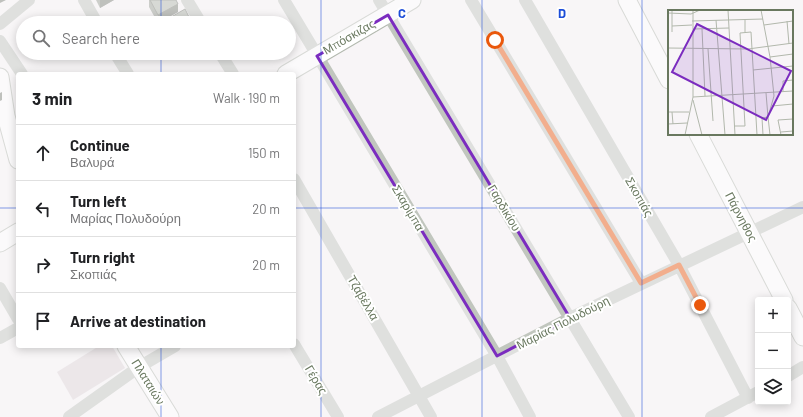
<!DOCTYPE html>
<meta charset="utf-8">
<style>
:root{--surface:#fff;--page:#f6f6f6;--text:#202124;--muted:#757577;--line:#e0e0e0}
body{margin:0;font-family:Barlow,sans-serif;background:var(--page);color:var(--text)}
.controls{position:absolute;right:12px;bottom:12px;display:grid;overflow:hidden;border-radius:4px;box-shadow:0 2px 10px #0003}
.controls button{width:36px;height:36px;display:grid;place-items:center;padding:0;border:0;border-bottom:1px solid var(--line);background:var(--surface);color:var(--text);font:20px sans-serif}
.stop{position:absolute;width:12px;height:12px;margin:-9px;border:3px solid #ea580c;border-radius:50%;background:#fff}
.stop.end{background:#ea580c;border-color:#fff;box-shadow:0 1px 4px #0008}
.list{margin:0;padding:0;list-style:none}
h2{display:flex;justify-content:space-between;align-items:center;height:52px;margin:0;padding:0 16px;font-size:17px}
h2 small{font-size:13px;font-weight:400;color:var(--muted)}
.list li{display:grid;grid-template-columns:26px 1fr auto;gap:12px;align-items:center;box-sizing:border-box;height:56px;padding:0 16px;border-top:1px solid var(--line)}
.list b{display:block;font-size:15px;white-space:nowrap}
.list p{margin:0;font-size:13px;white-space:nowrap;color:var(--muted)}
.list em{font-size:13px;font-style:normal;color:var(--muted)}
.icon{flex:none;width:22px;height:22px;fill:none;stroke:currentColor;stroke-width:2;stroke-linecap:round;stroke-linejoin:round}
.map{position:relative;flex:none;width:803px;height:417px;overflow:hidden}
.search{position:absolute;background:var(--surface);box-shadow:0 2px 10px #0003;left:16px;top:16px;width:280px;height:44px;display:flex;align-items:center;gap:10px;box-sizing:border-box;padding:0 14px;border-radius:22px;color:var(--muted);font-size:15px}
.panel{position:absolute;background:var(--surface);box-shadow:0 2px 10px #0003;left:16px;top:72px;width:280px;height:276px;border-radius:4px}
.map>svg:first-child{display:block}
.park{fill:#ded6d8}
.lines{fill:none;stroke-linecap:round;stroke-linejoin:round}
.secondary-casing{stroke:#b3b9af;stroke-width:19}
.street{stroke:#c1c6be;stroke-width:12}
.secondary{stroke:#fff;stroke-width:17}
.wall{fill:#979d92}
.shaded-wall{fill:#7b8077}
.building{fill:#b0b7aa;stroke:#7b8077}
.route{stroke:#ea580c;stroke-width:5}
.marked{fill:none;stroke:#7b2cbf;stroke-width:3;stroke-linejoin:round}
.grid{fill:none;stroke:#1d4ed8;stroke-width:1;stroke-opacity:0.55}
.labels{text-anchor:middle;stroke-width:4;stroke-linejoin:round;paint-order:stroke}
.street-label{font-size:12px;fill:#69785f;stroke:#fff}
.inset-road{fill:none;stroke:#b2b8ac;stroke-width:1}
.view{fill:#7b2cbf;fill-opacity:0.15;stroke:#7b2cbf;stroke-width:2}
.inset-edge{fill:none;stroke:#69785f;stroke-width:2}
.grid-label{font-size:13px;text-anchor:middle;font-weight:bold;fill:#1d4ed8;stroke:#fff;stroke-width:4;stroke-linejoin:round;paint-order:stroke}
</style>
<div class="map">
<svg width="803" height="417" viewBox="0 0 803 417">
<rect width="100%" height="100%" fill="#f8f5f7"/>
<path class="park" d="M99 346H112L125 368 73 400 57 372Z"/>
<g class="lines">
<defs>
<path id="secondary" d="M627 0 669 80
M286 74 412 0
M0 77 6 116 18 160
M698 134 784 300
M0 243 18 232
M788 308 803 337
M126 346 170 417"/>
</defs>
<use href="#secondary" class="secondary-casing"/>
<path class="street" d="M84 0 97 23
M187 0 201 23
M284 0 497 356 530 417
M379 0 629 417
M471 0 641 283
M525 0 679 265 748 398
M0 24 29 0
M0 41 22 74
M115 53 128 74
M220 53 233 74
M294 179 431 417
M0 288 18 319
M0 338 18 328
M294 344 338 417
M788 376 803 367
M69 417 139 367 175 346
M378 417 570 318 803 207
M711 417 758 392"/>
<use href="#secondary" class="secondary"/>
</g>
<path class="wall" d="M96 0H114L100 8Z
M149 0H176L178 12 158 23 149 7Z"/>
<path class="shaded-wall" d="M0 0H6L0 3Z
M100 0H114L100 8Z
M178 4V12L158 23V15Z
M2 92V100L0 101V93Z"/>
<path class="building" d="M150 0H176L178 4 158 15Z
M185 9 192 23H161Z"/>
<g class="lines">
<path class="route" d="M495 40 641 283 679 265 700 305"/>
</g>
<path d="M0 0H803V417H0ZM388 15 570 318 497 356 317 56Z" fill="#f8f5f7" fill-opacity=".55" fill-rule="evenodd"/>
<path class="marked" d="M388 15 570 318 497 356 317 56Z"/>
<path class="grid" d="M161 0V23M321 0V417M482 0V417M642 0V417M161 53V74M0 208H18M294 208H803M161 346V417"/>
<g class="labels">
<g class="street-label">
<text transform="translate(349 37) rotate(-30)" y="4">Μπόσκιζας</text>
<text transform="translate(639 197) rotate(60)" y="4">Σκοπιάς</text>
<text transform="translate(408 208) rotate(59)" y="4">Σκαρίμπα</text>
<text transform="translate(504 208) rotate(59)" y="4">Γαρδικίου</text>
<text transform="translate(741 217) rotate(62)" y="4">Πάρνηθος</text>
<text transform="translate(363 298) rotate(60)" y="4">Τζαβέλλα</text>
<text transform="translate(563 323) rotate(-27)" y="4">Μαρίας Πολυδούρη</text>
<text transform="translate(316 380) rotate(59)" y="4">Γέρας</text>
<text transform="translate(148 382) rotate(58)" y="4">Πλαταιών</text>
</g>
</g>
<g transform="translate(668 10)">
<rect width="125" height="125" fill="#f8f5f7"/>
<path class="inset-road" d="M60 0 67 125M93 0 102 47 106 86 100 107 102 125M0 3 23 4 32 0M77 9V22M48 10 57 125M24 11 95 9M119 11 121 34M96 15 125 11M4 16 24 15M25 19 61 18M34 19 37 86M4 22V0M0 38 80 39 125 33M40 39 45 111M102 47 125 44M85 60 125 56M115 81V71L125 70M25 87 125 81M25 90 34 125M104 96 125 94M0 102H21M4 102 5 114M0 114 19 113M67 116H77L72 23 83 22 89 125M113 122 125 121M17 125 25 87V0M95 125 94 108 100 107 98 83M113 125 110 110 125 109"/>
<path class="view" d="M29 14 123 61 98 110 4 62Z"/>
<rect width="125" height="125" class="inset-edge"/>
</g>
<g class="grid-label">
<text x="402" y="18">C</text>
<text x="562" y="18">D</text>
</g>
</svg>
<div class="controls">
<button>+</button>
<button>−</button>
<button><svg class="icon" aria-label="layers" viewBox="0 0 24 24"><path d="M12 4l9 5-9 5-9-5zM3 14l9 5 9-5"/></svg></button>
</div>
<div class="stop" style="left:495px;top:40px"></div>
<div class="stop end" style="left:700px;top:305px"></div>
<div class="search"><svg class="icon" aria-label="search" viewBox="0 0 24 24"><circle cx="10" cy="10" r="6"/><path d="M15 15l6 6"/></svg>Search here</div>
<section class="panel">
<h2>3 min<small>Walk · 190 m</small></h2>
<ul class="list">
<li><svg class="icon" aria-label="ahead" viewBox="0 0 24 24"><path d="M12 20V5M6 11l6-6 6 6"/></svg><div><b>Continue</b><p>Βαλυρά</p></div><em>150 m</em></li>
<li><svg class="icon" aria-label="left" viewBox="0 0 24 24"><path d="M17 20v-9H6M10 6l-5 5 5 5"/></svg><div><b>Turn left</b><p>Μαρίας Πολυδούρη</p></div><em>20 m</em></li>
<li><svg class="icon" aria-label="right" viewBox="0 0 24 24"><path d="M7 20v-9h11M14 6l5 5-5 5"/></svg><div><b>Turn right</b><p>Σκοπιάς</p></div><em>20 m</em></li>
<li><svg class="icon" aria-label="arrive" viewBox="0 0 24 24"><path d="M6 21V4h12l-3 4 3 4H6"/></svg><div><b>Arrive at destination</b></div></li>
</ul>
</section>
</div>
